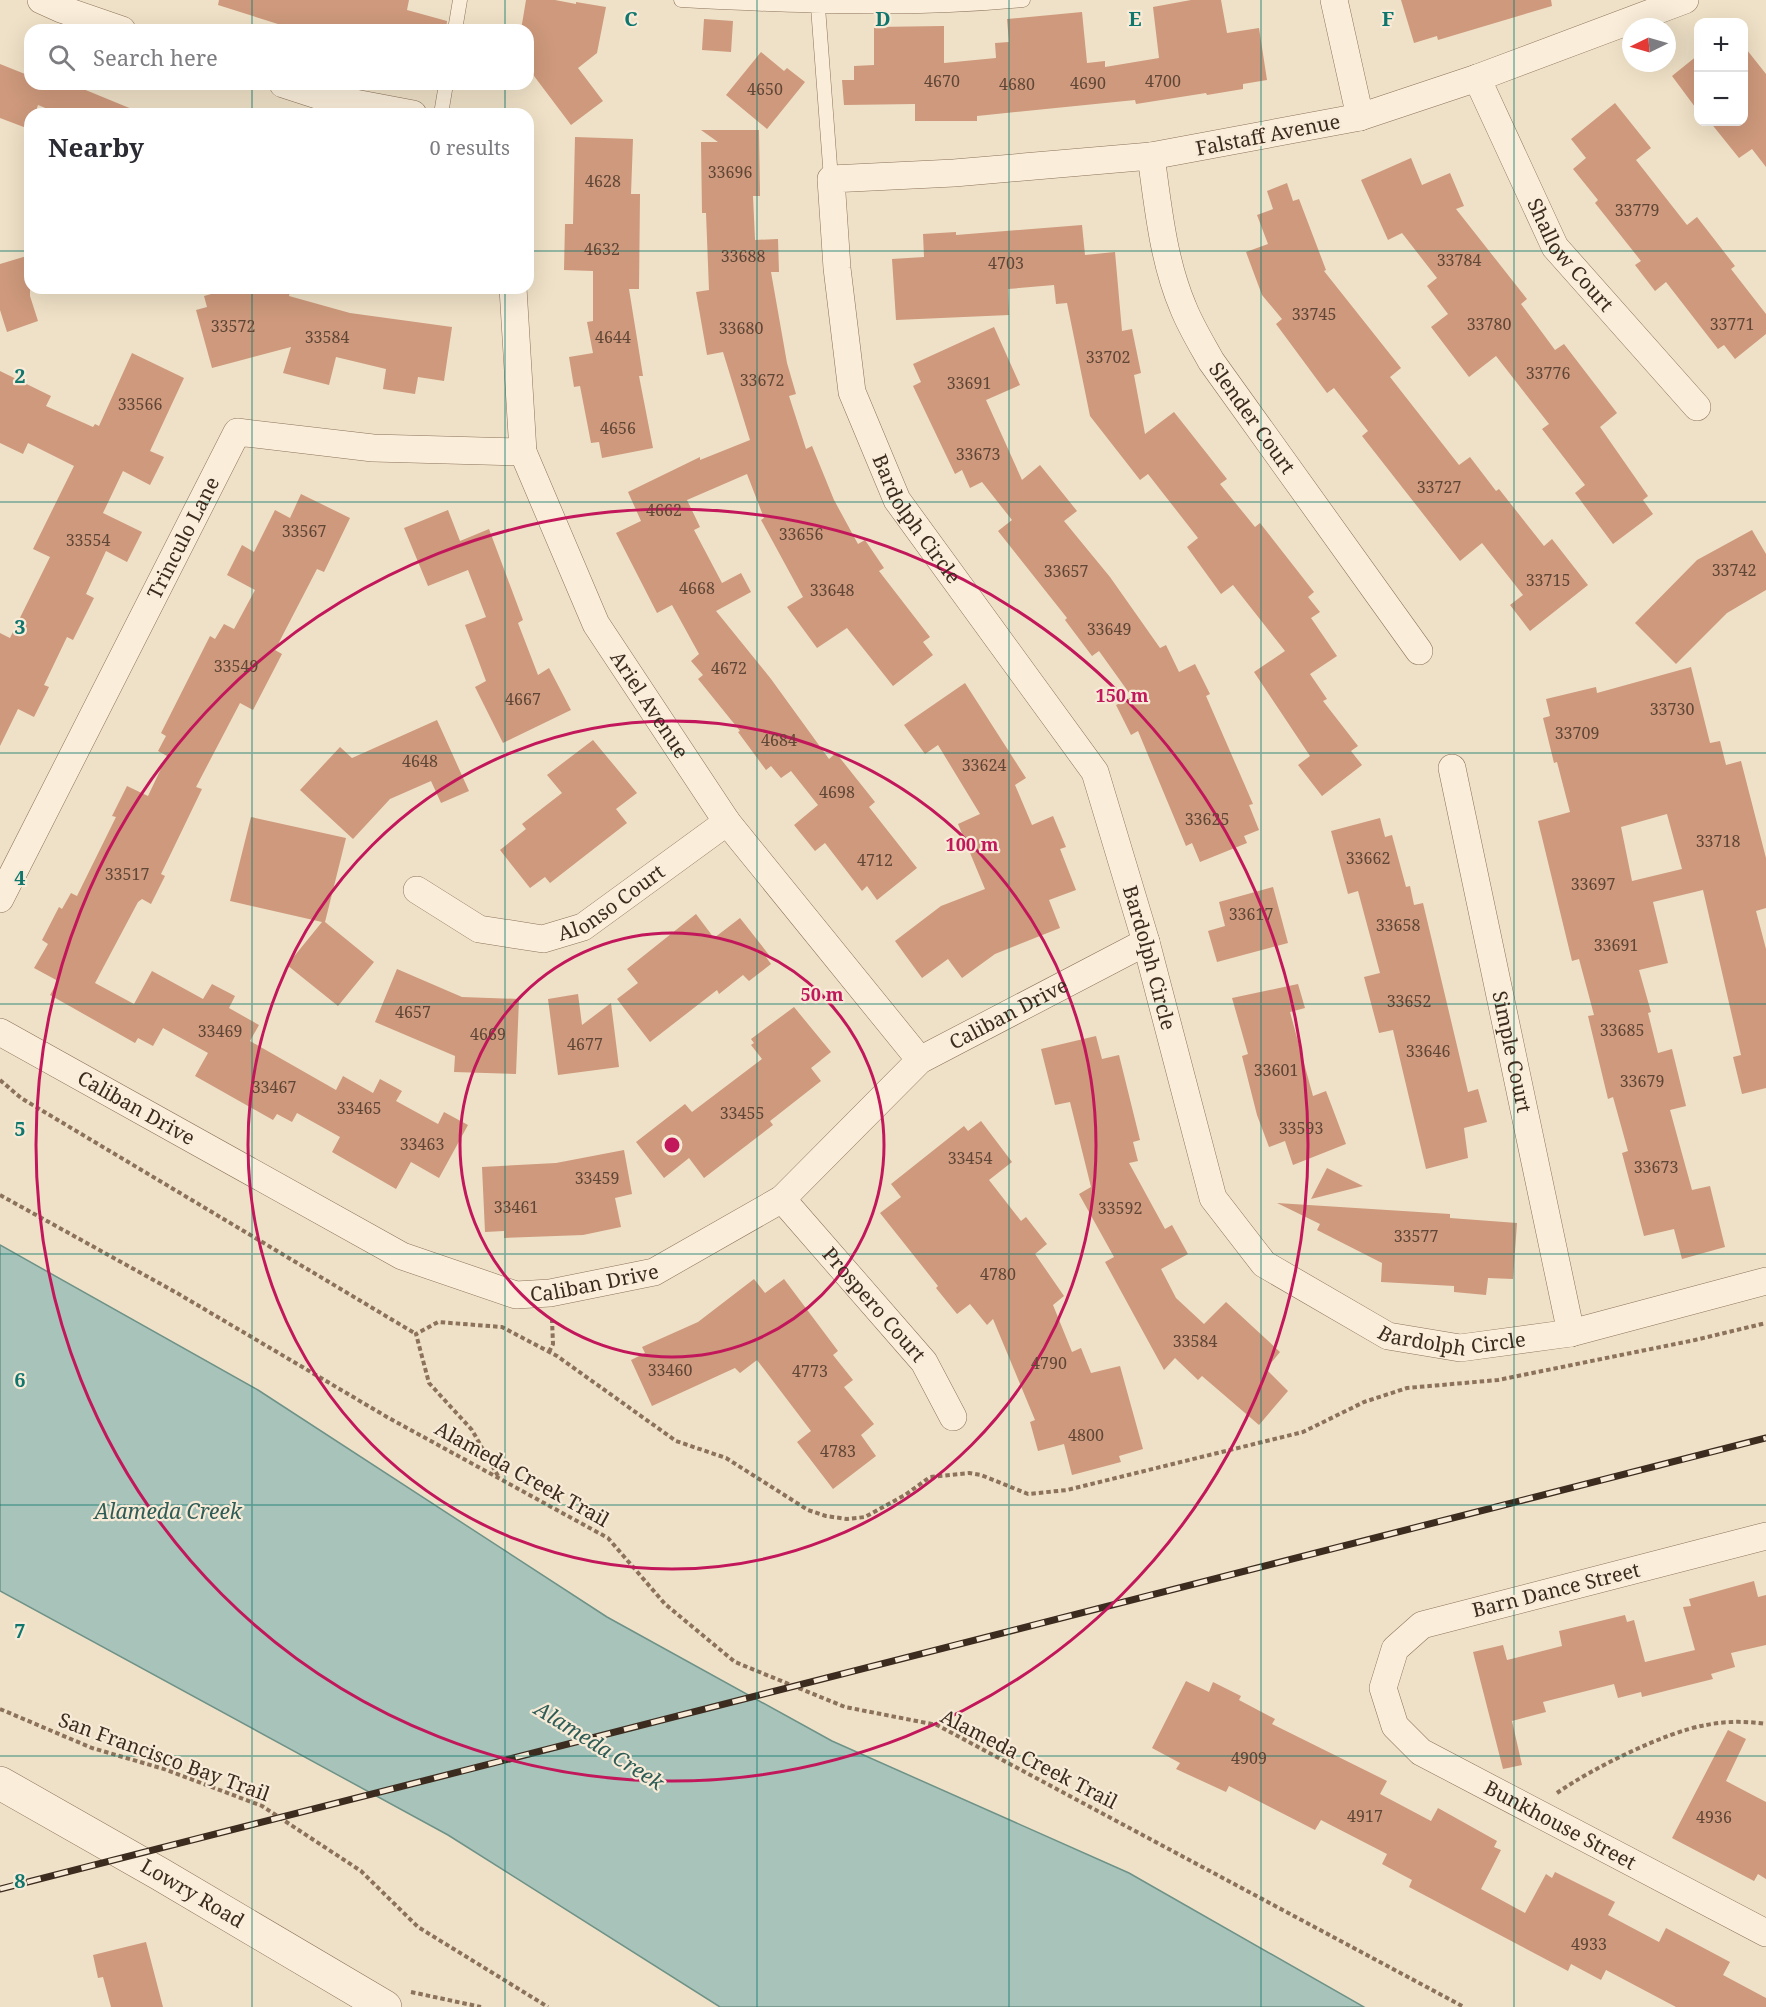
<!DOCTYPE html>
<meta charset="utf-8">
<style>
:root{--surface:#fff;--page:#f7f7f7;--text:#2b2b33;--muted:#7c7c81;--line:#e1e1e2}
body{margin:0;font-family:"Noto Serif",serif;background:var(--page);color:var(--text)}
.controls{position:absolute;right:18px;top:18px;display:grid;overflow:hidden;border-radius:12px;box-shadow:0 6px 24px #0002}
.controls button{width:54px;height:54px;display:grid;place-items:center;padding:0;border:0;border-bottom:2px solid var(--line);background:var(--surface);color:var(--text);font:30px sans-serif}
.compass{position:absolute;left:1622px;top:18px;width:54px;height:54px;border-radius:50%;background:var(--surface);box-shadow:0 6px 24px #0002;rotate:265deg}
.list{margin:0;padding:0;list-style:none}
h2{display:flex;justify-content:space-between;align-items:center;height:78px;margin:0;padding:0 24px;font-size:26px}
h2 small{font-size:20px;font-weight:400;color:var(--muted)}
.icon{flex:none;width:33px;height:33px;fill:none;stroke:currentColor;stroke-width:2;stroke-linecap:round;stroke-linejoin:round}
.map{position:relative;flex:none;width:1766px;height:2007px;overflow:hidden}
.search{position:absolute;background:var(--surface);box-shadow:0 6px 24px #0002;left:24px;top:24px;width:510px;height:66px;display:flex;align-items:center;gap:15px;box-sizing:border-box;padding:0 21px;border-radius:18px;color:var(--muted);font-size:22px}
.panel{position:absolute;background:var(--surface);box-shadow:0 6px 24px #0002;left:24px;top:108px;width:510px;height:186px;border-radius:18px}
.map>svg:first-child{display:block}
.water{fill:#a8c3ba;stroke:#6e9287;stroke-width:1.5}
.building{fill:#ce997c;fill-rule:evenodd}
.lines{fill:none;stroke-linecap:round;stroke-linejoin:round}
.service-casing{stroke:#8c725b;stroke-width:15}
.minor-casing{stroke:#8c725b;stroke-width:28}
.tertiary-casing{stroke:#8c725b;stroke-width:34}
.path{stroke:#8c725b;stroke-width:4;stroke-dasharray:4.5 3;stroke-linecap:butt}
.service{stroke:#faeeda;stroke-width:14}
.minor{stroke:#faeeda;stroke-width:27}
.tertiary{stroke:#faeeda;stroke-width:33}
.rail-casing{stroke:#3c2b1f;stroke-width:7}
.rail{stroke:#f7ebd7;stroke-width:4.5;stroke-dasharray:14;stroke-linecap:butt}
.grid{fill:none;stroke:#0f766e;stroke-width:1.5;stroke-opacity:0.55}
.ring{fill:none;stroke:#c2185b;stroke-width:3}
.labels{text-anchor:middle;stroke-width:4.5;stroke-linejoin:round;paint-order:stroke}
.number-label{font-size:16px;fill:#604636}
.street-label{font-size:20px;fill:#3c2b1f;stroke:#f7ebd7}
.water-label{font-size:21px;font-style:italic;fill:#2e5c56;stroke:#f7ebd7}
.grid-label{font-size:20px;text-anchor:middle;font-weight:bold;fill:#0f766e;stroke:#f7ebd7;stroke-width:4.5;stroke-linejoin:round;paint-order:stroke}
.centre{fill:#c2185b;stroke:#f7ebd7;stroke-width:3}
.ring-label{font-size:18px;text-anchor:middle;font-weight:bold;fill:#c2185b;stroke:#f7ebd7;stroke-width:4.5;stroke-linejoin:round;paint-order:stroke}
</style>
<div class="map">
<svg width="1766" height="2007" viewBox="0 0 1766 2007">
<rect width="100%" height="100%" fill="#efe1c7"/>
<path class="water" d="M0 1245 258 1390 607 1617 832 1741 1129 1873 1364 2007H720L448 1835 0 1591Z"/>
<path class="building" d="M219 0H409L407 10 447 21 446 30H297L218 5Z
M526 0H555L576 4V2L606 7 597 53 578 68 603 101 571 125 528 68V30H521Z
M1191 0H1221L1227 33 1259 28 1267 80 1243 84V89L1207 95 1206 93 1136 104 1135 100 977 116V121H915V104L844 105 842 80H854V66L874 65V27L944 26V63L996 58 995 43 1009 42 1007 19 1082 12 1087 63 1105 61V67L1159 58 1153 7Z
M1401 0H1551L1552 6 1438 40 1437 36 1414 43Z
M704 19 733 21 731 52 702 50Z
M1743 45 1766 74V167L1752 149 1739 158 1710 122H1743Z
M761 52 784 71 787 68 805 82 767 129 726 95Z
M1698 55V111L1672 76Z
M0 64 30 76V84H71L144 114H60L38 105 35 114H30L29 129 0 118Z
M1615 103 1651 148 1636 160 1687 225 1697 217 1735 266 1731 269 1766 314V334L1735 359 1724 345 1718 349 1666 282 1655 291 1635 265 1641 261 1595 203 1598 200 1573 169 1586 158 1571 139Z
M701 130H759L760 196H753L755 240 778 239 779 272H771L787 363 796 394 789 396 806 449 812 446 834 500 858 544 865 540 884 568 879 571 930 637 923 642 933 655 893 686 847 628 817 648 787 607 803 597 761 520 764 518 747 474 687 500 700 527 694 530 722 583 741 573 751 592 716 611 771 679 829 759 836 753 875 802 869 807 917 868 877 900 867 886 862 891 825 843 815 851 794 825 818 805 791 771 781 778 771 766 766 770 738 732 740 731 698 679 703 675 691 661 699 654 672 605 657 613 616 533 641 521 628 492 700 457V460L750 440 723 352 707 355 696 292 709 290 706 213H702L701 142H718Z
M575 137 633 139 631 194H640L639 289H629L643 376H639L653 448 602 458 599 442 591 443 580 386 574 387 569 357 593 353 587 322 593 321V271L564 270 565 224H573Z
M1411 158 1422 185 1450 173 1464 206 1456 209 1527 299 1521 304 1555 350 1564 344 1617 413 1600 427 1648 496 1643 500 1653 514 1613 544 1575 493 1585 485 1542 429 1549 424 1496 356 1469 377 1431 327 1448 314 1427 286 1437 278 1402 233 1388 240 1361 180Z
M1287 183 1293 201 1299 199 1326 270 1324 271 1401 368 1390 377 1459 465 1470 457 1496 491 1499 489 1544 546 1552 539 1588 585 1530 631 1510 605 1523 595 1482 543 1460 561 1362 436 1368 431 1334 388 1327 393 1276 324 1282 319 1262 295 1246 252 1268 244 1257 215 1273 209 1267 191Z
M1082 225 1085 255 1115 252 1122 331 1132 329 1141 373 1134 375 1145 434 1174 412 1227 479 1220 484 1255 527 1260 523 1314 592 1308 597 1320 612 1311 618 1337 656 1310 674 1327 699 1323 701 1358 746 1351 751 1362 765 1322 796 1298 765 1310 756 1254 672 1285 651 1233 585 1221 594 1187 547 1198 538 1148 474 1140 480 1090 416 1067 303 1056 304 1054 285 1008 289 1009 315 896 320 892 259 924 257 923 234 956 232V235Z
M30 255V296L38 321 7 332 0 310V264Z
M233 288H275L290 292 289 296 350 313 452 327 444 381 418 377 415 394 383 389 386 369 336 357 329 385 283 373 291 347 212 368 196 310 207 307 204 296Z
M994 327 1020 385 986 400 1022 480 1040 465 1077 511 1064 521 1110 577 1160 648 1166 645 1179 672 1195 664 1210 694 1206 696 1253 804 1249 805 1259 830 1244 836 1247 843 1200 862 1192 843 1186 846 1138 731 1131 735 1116 705 1132 697 1099 651 1092 656 1065 620 1067 618 998 531 1012 520 982 482 970 488 962 470 955 474 913 386 921 382 913 364Z
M132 353 184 378 150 451 164 457 150 485 123 471 103 513 142 532 127 562 106 551 86 594 94 598 73 640 67 637 44 685 49 687 34 717 18 709 0 746V633L10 638 50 557 33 549 74 466 28 443 23 454 0 443V371L51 396 46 406 93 427 95 424 99 426Z
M301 494 350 518 324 572 317 569 275 650 282 654 253 710 240 703 196 787 202 789 161 874 165 876 151 904 142 899 138 902 95 983 134 1004 152 971 203 999 212 984 235 996 229 1008 259 1025 250 1041 336 1090 343 1076 373 1093 380 1079 402 1091 396 1101 438 1124 444 1112 468 1125 439 1178 411 1162 396 1189 332 1152 340 1137 297 1113 292 1122 277 1114 273 1120 195 1076 208 1053 163 1028 153 1046 138 1038 135 1043 50 995 58 981 34 968 48 944 42 940 59 907 62 909 71 893 77 896 116 817 112 816 127 786 148 796 167 756 158 751 166 736 161 733 210 636 215 639 224 624 234 629 255 590 227 575 242 545 254 552 275 510 290 518Z
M448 510 460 541 489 529 523 620 518 623 538 675 549 668 571 710 503 743 475 687 486 681 465 625 486 617 468 570 428 586 404 528Z
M1752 530 1766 554V590L1727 613 1676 664 1635 623 1697 560Z
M1691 667 1710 743 1720 741 1726 765 1741 761 1766 858V908L1756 911 1766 949V1088L1742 1094 1733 1057 1741 1055 1703 890 1653 902 1668 963 1639 970 1651 1012 1648 1013 1658 1053 1672 1049 1686 1106 1670 1110 1692 1190 1710 1186 1725 1247 1682 1259 1674 1229 1644 1236 1622 1153 1628 1151 1613 1097 1608 1099 1588 1016 1594 1015 1579 959 1572 961 1538 821 1570 812 1557 762 1554 763 1543 718 1550 716 1546 699 1596 687 1597 693ZM1667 814 1682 869 1632 881 1621 827Z
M965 683 1026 778 1015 785 1032 825 1053 816 1066 847 1060 849 1076 890 1049 900 1060 928 995 954 962 978 948 959 922 978 895 941 941 906 985 889 958 824 980 814 938 745 925 754 904 725Z
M437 720 469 791 441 803 431 781 390 799 353 839 300 790 340 747 352 758Z
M593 740 637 793 616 809 627 823 550 883 545 877 530 888 500 850 526 829 522 824 562 793 547 775Z
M251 817 346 838 325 922 374 962 338 1006 287 965 322 922 230 901Z
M1380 818 1385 837 1392 835 1406 887 1410 886 1414 905 1423 903 1468 1092 1478 1089 1487 1122 1464 1128 1468 1158 1426 1169 1393 1030 1379 1033 1364 977 1380 973 1358 891 1348 894 1331 831Z
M1273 887 1288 943 1217 962 1208 931 1225 926 1219 902Z
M696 914 714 938 740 918 769 955 766 957 771 964 749 981 743 975 719 994 717 990 650 1042 617 999 638 983 627 969Z
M397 969 462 997 519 999 516 1074 454 1072 455 1056 375 1022Z
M1298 984 1305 1008 1290 1012 1313 1096 1326 1091 1346 1144 1293 1165 1285 1141 1269 1147 1257 1115 1242 1056 1248 1054 1232 998Z
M578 994 582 1025 611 1003 619 1067 558 1075 548 999Z
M794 1007 831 1052 811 1068 821 1081 770 1121 773 1125 704 1178 689 1158 664 1178 636 1142 685 1104 692 1112 762 1059 751 1045 754 1043 751 1039Z
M1096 1036 1102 1059 1119 1055 1140 1140 1133 1142 1138 1161 1129 1163 1165 1229 1172 1225 1188 1254 1161 1269 1176 1298 1204 1324 1226 1302 1280 1352 1266 1369 1288 1391 1259 1425 1202 1376 1198 1380 1175 1358 1164 1370 1105 1262 1114 1257 1079 1194 1091 1187 1070 1102 1055 1105 1041 1049Z
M981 1121 1012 1162 989 1180 1021 1221 1026 1217 1047 1244 1035 1254 1064 1296 1053 1305 1072 1352 1081 1348 1091 1373 1120 1366 1143 1449 1119 1456 1121 1462 1072 1475 1064 1444 1038 1451 1030 1422 1035 1420 993 1319 987 1325 970 1304 957 1314 936 1288 938 1286 880 1213 901 1197 891 1184 964 1126 968 1131Z
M624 1150 632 1194 615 1198 621 1227 583 1235 504 1238V1231L485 1232 482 1167 556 1163Z
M1327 1168 1363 1186 1311 1199Z
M1277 1203 1450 1214V1218L1517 1223 1513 1279 1488 1278 1486 1295 1454 1292V1286L1381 1282 1382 1263 1317 1230 1320 1224Z
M754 1279 765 1293 784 1279 838 1351 833 1355 853 1380 844 1387 874 1424 861 1435 876 1456 833 1489 797 1442 811 1431 757 1360 740 1373 735 1368 652 1406 631 1360 645 1353 642 1347 698 1322Z
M1754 1581 1758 1597 1766 1595V1645L1731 1653 1735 1667 1711 1674 1713 1679 1673 1689 1642 1697 1641 1692 1618 1698 1614 1684 1543 1702 1546 1712 1512 1721 1522 1765 1503 1769 1473 1652 1503 1645 1507 1660 1562 1646 1559 1631 1625 1615 1627 1622 1634 1620 1645 1662 1695 1650 1683 1607 1691 1606 1689 1599Z
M1186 1681 1209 1692 1213 1682 1241 1696 1239 1700 1275 1719 1272 1724 1387 1781 1380 1794 1431 1821 1438 1808 1497 1841 1494 1847 1501 1850 1481 1889 1525 1913 1546 1874 1552 1878 1555 1872 1615 1902 1608 1915 1659 1942 1666 1928 1730 1962 1723 1975 1766 1998V2007H1676L1606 1970 1601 1980 1571 1964 1568 1971 1409 1887 1412 1880 1382 1864 1387 1854 1321 1820 1315 1830 1229 1786 1226 1792 1176 1769 1180 1763 1152 1748Z
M1728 1730 1746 1739 1726 1781 1766 1802V1879L1758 1874 1754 1881 1672 1838Z
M146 1942 163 2007H111L103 1977 98 1978 93 1955Z"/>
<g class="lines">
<defs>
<path id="service" d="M681 0C796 6 909 11 1023 0
M818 7 831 179
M455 30 460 0
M441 114 446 84"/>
<g id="minor">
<path d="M41 0 61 9 122 30"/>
<path d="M1334 0 1360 117"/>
<path id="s1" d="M1685 0 1477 78 1360 117 1151 156 954 173 831 179 837 268 852 392 897 500 1095 772 1146 942 1213 1198 1264 1264 1388 1336 1460 1348 1571 1333 1766 1281"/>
<path id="s2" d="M1477 78 1555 247 1697 407"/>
<path d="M283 84 323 97 413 114"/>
<path id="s3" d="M1151 156C1158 206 1163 260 1183 307 1190 325 1201 343 1211 361L1419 651"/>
<path id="s4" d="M513 288 523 452 596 624 727 822 920 1060"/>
<path id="s5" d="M1452 768 1571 1333"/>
<path id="s6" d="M417 890 479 929 543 939 583 927 727 822"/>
<path id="s7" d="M0 899 237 432 373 448 523 452"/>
<path id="s8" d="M0 1032 402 1256 516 1295 550 1293 654 1272 782 1199 920 1060 1146 942"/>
<path id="s9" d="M782 1199 924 1362 953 1417"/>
<path id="s10" d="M1766 1536 1422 1625 1395 1649 1383 1688 1395 1726 1421 1752 1766 1933"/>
</g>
<g id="tertiary">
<path id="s11" d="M0 1783 160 1874 385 2007"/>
</g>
</defs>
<use href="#service" class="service-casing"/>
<use href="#minor" class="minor-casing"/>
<use href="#tertiary" class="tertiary-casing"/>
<path class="path" d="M0 1080 21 1098 416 1334
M0 1195 177 1293 387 1417 608 1538 665 1604 735 1662 845 1707 937 1725 1464 2007
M549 1352 553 1344 552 1320
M498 1476 472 1430 429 1383 416 1334 438 1322 502 1327 557 1356 676 1441 726 1458 808 1510 826 1516 847 1519 865 1517 905 1495 930 1477 969 1473 981 1475 1028 1494 1067 1490 1303 1432 1364 1402 1407 1388 1498 1380 1695 1340 1766 1323
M0 1709 92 1748 164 1769 262 1806 361 1871 418 1927 548 2007
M1557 1793C1591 1769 1665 1732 1706 1725 1726 1721 1746 1721 1766 1724
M411 1992 481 2007"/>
<use href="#service" class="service"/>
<use href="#minor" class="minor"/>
<use href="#tertiary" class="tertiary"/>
<defs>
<path id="rail" d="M0 1889 1766 1438"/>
</defs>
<use href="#rail" class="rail-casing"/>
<use href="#rail" class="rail"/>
</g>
<path class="grid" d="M252 0V30M505 0V30M757 0V2007M1009 0V2007M1261 0V2007M1514 0V2007M252 84V114M505 84V114M0 251H30M528 251H1766M252 288V2007M505 288V2007M0 502H1766M0 753H1766M0 1004H1766M0 1254H1766M0 1505H1766M0 1756H1766"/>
<g class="ring">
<circle cx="672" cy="1145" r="212"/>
<circle cx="672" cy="1145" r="424"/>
<circle cx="672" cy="1145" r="636"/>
</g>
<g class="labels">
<g class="number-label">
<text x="942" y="87">4670</text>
<text x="1163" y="87">4700</text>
<text x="1088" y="89">4690</text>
<text x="1017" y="90">4680</text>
<text x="765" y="95">4650</text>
<text x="730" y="178">33696</text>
<text x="603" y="187">4628</text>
<text x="1637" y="216">33779</text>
<text x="602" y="255">4632</text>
<text x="743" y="262">33688</text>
<text x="1459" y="266">33784</text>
<text x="1006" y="269">4703</text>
<text x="1314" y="320">33745</text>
<text x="1489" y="330">33780</text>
<text x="1732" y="330">33771</text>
<text x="233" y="332">33572</text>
<text x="741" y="334">33680</text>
<text x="327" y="343">33584</text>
<text x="613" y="343">4644</text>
<text x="1108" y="363">33702</text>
<text x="1548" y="379">33776</text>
<text x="762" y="386">33672</text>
<text x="969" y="389">33691</text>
<text x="140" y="410">33566</text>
<text x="618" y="434">4656</text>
<text x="978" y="460">33673</text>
<text x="1439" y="493">33727</text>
<text x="664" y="516">4662</text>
<text x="304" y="537">33567</text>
<text x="801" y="540">33656</text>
<text x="88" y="546">33554</text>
<text x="1734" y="576">33742</text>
<text x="1066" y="577">33657</text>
<text x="1548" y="586">33715</text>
<text x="697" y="594">4668</text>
<text x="832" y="596">33648</text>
<text x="1109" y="635">33649</text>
<text x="236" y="672">33549</text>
<text x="729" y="674">4672</text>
<text x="523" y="705">4667</text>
<text x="1672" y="715">33730</text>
<text x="1577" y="739">33709</text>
<text x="779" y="746">4684</text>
<text x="420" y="767">4648</text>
<text x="984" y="771">33624</text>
<text x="837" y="798">4698</text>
<text x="1207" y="825">33625</text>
<text x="1718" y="847">33718</text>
<text x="1368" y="864">33662</text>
<text x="875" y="866">4712</text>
<text x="127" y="880">33517</text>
<text x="1593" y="890">33697</text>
<text x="1251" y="920">33617</text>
<text x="1398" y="931">33658</text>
<text x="1616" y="951">33691</text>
<text x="1409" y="1007">33652</text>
<text x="413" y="1018">4657</text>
<text x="1622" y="1036">33685</text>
<text x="220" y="1037">33469</text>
<text x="488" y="1040">4669</text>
<text x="585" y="1050">4677</text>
<text x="1428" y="1057">33646</text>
<text x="1276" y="1076">33601</text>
<text x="1642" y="1087">33679</text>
<text x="274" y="1093">33467</text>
<text x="359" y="1114">33465</text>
<text x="742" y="1119">33455</text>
<text x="1301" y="1134">33593</text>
<text x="422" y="1150">33463</text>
<text x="970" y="1164">33454</text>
<text x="1656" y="1173">33673</text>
<text x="597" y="1184">33459</text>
<text x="516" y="1213">33461</text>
<text x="1120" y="1214">33592</text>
<text x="1416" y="1242">33577</text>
<text x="998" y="1280">4780</text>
<text x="1195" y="1347">33584</text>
<text x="1049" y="1369">4790</text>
<text x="670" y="1376">33460</text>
<text x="810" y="1377">4773</text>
<text x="1086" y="1441">4800</text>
<text x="838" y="1457">4783</text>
<text x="1249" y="1764">4909</text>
<text x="1365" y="1822">4917</text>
<text x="1714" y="1823">4936</text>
<text x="1589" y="1950">4933</text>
</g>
<g class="street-label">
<text transform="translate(1268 135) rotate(-11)" y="7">Falstaff Avenue</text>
<text dy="7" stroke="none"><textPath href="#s2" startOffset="201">Shallow Court</textPath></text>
<text dy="7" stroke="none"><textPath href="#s3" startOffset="286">Slender Court</textPath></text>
<text dy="7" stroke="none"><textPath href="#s1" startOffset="1236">Bardolph Circle</textPath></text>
<text dy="7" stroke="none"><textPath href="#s7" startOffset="405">Trinculo Lane</textPath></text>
<text dy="7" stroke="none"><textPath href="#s4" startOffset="448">Ariel Avenue</textPath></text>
<text dy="7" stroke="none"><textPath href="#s6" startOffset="216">Alonso Court</textPath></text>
<text dy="7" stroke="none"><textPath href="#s1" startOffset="1740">Bardolph Circle</textPath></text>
<text dy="7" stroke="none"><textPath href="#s8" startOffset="1164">Caliban Drive</textPath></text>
<text dy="7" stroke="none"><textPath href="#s5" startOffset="290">Simple Court</textPath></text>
<text dy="7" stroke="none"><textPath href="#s8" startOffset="156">Caliban Drive</textPath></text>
<text dy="7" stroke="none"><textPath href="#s8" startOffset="660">Caliban Drive</textPath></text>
<text dy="7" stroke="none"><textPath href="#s9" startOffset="140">Prospero Court</textPath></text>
<text dy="7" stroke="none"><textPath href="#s1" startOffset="2280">Bardolph Circle</textPath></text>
<text transform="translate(522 1474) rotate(29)" y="7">Alameda Creek Trail</text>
<text transform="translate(1556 1590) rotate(-14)" y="7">Barn Dance Street</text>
<text transform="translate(164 1757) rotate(20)" y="7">San Francisco Bay Trail</text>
<text transform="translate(1029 1759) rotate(27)" y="7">Alameda Creek Trail</text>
<text dy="7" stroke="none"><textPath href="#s10" startOffset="666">Bunkhouse Street</textPath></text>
<text dy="7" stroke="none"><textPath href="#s11" startOffset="222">Lowry Road</textPath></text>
</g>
<g class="water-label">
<text x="168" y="1519">Alameda Creek</text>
<text transform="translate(599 1746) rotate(32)" y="7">Alameda Creek</text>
</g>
</g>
<g class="grid-label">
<text x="631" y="26">C</text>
<text x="883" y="26">D</text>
<text x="1135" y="26">E</text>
<text x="1388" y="26">F</text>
<text x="20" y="383">2</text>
<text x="20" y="634">3</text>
<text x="20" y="885">4</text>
<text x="20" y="1136">5</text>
<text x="20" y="1387">6</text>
<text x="20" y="1638">7</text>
<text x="20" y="1888">8</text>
</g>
<circle cx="672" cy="1145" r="9" class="centre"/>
<g class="ring-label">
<text x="1122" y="702">150 m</text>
<text x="972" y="851">100 m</text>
<text x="822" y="1001">50 m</text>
</g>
</svg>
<div class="controls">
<button>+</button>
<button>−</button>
</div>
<svg class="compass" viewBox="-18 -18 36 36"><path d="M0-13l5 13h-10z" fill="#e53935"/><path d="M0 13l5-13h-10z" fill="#7c7c81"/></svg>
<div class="search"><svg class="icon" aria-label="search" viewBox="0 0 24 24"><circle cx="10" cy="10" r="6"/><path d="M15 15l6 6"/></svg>Search here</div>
<section class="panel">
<h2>Nearby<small>0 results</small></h2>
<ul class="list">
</ul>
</section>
</div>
